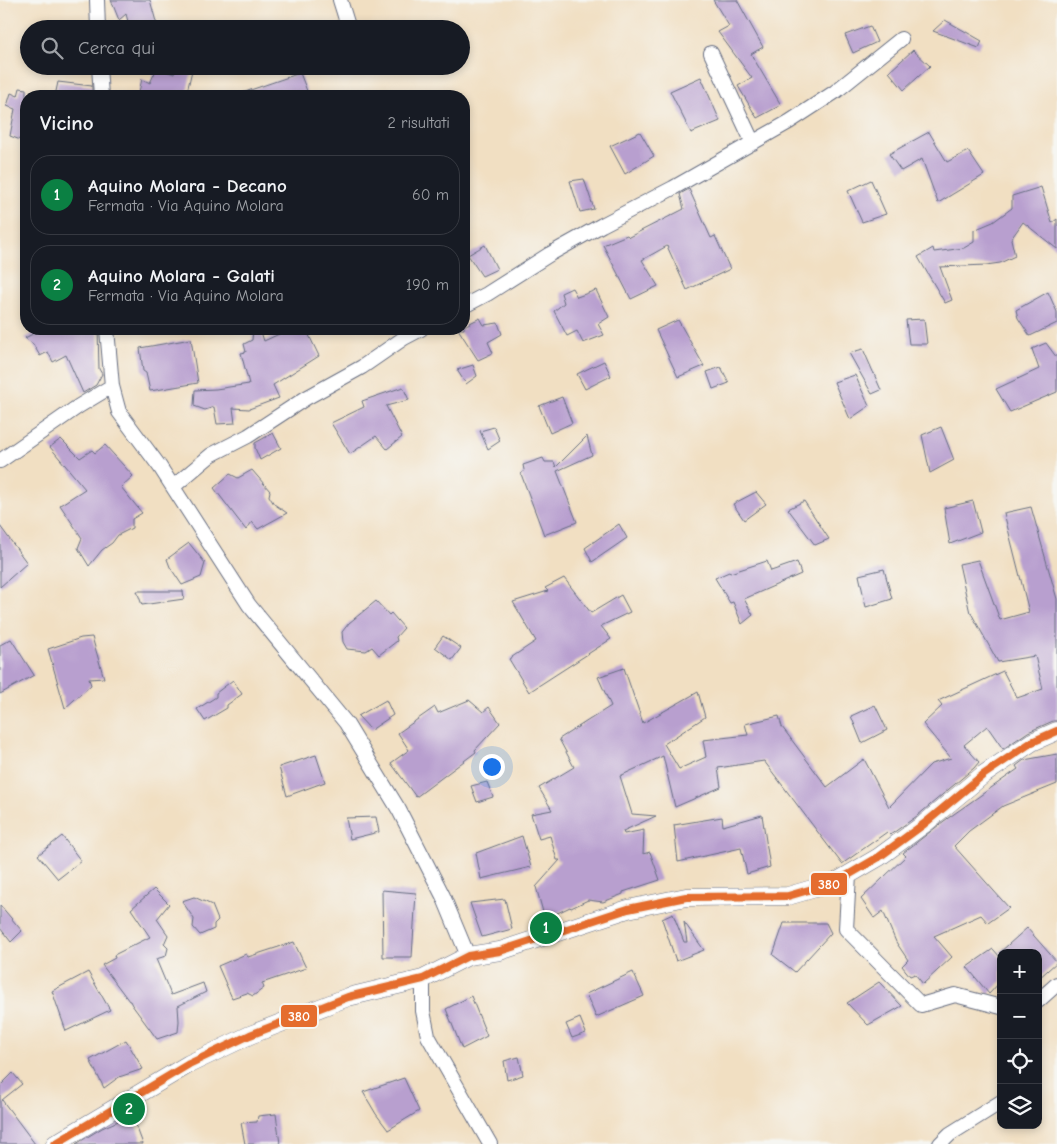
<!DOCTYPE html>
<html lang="it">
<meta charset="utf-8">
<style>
:root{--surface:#171b24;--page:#242831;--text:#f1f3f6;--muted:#9ea1a6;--line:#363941;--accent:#0b8043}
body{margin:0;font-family:"Comic Neue",sans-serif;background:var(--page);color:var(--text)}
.controls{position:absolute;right:15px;bottom:15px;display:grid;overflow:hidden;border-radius:10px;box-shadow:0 2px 8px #0003}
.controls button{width:45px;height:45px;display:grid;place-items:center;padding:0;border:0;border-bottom:1px solid var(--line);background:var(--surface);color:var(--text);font:25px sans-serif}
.you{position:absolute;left:491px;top:766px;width:18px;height:18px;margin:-12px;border:4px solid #fff;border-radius:50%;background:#1a73e8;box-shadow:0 0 0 8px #1a73e833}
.badge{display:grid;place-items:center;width:32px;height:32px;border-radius:50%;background:var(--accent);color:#fff;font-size:16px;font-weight:700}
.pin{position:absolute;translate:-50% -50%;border:2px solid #fff;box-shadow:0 1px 5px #0006}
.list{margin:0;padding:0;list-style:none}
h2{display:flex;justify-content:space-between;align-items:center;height:65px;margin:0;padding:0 20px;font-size:21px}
h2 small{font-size:16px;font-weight:400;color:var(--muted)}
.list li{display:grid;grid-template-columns:32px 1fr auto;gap:15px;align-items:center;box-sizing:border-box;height:80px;margin:0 10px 10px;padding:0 10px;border:1px solid var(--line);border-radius:20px}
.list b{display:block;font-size:19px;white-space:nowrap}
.list p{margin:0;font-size:16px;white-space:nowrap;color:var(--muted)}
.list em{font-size:16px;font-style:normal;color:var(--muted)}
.icon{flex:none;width:28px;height:28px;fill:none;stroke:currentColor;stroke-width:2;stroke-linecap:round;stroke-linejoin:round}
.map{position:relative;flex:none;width:1057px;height:1144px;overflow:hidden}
.search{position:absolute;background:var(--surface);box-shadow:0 2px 8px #0003;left:20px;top:20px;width:450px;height:55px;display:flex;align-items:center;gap:12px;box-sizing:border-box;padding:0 18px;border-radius:28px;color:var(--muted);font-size:19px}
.panel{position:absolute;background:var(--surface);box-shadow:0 2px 8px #0003;left:20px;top:90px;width:450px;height:245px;border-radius:20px}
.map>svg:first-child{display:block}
.building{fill:#b89fcf}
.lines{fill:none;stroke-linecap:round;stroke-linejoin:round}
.minor-casing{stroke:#666d81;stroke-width:16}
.tertiary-casing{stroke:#666d81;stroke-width:19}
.minor{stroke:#fff;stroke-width:14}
.tertiary{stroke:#fff;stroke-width:18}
.bus-1-casing{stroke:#f6f6f2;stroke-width:11}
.bus-1{stroke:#e56d2e;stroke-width:8}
.line-badge{stroke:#f6f6f2;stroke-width:2}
.badge-label{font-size:14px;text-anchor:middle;font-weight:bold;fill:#fff}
</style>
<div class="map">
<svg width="1057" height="1144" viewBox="0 0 1057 1144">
<rect width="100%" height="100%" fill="#f6f6f2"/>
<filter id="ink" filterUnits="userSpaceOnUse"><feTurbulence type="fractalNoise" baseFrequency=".02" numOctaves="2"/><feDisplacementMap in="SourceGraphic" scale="10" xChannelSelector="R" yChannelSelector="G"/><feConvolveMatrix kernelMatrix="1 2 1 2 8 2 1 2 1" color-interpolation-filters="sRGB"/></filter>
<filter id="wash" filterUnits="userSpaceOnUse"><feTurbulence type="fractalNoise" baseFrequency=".0096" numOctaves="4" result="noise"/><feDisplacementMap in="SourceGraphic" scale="20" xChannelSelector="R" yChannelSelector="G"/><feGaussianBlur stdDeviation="1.12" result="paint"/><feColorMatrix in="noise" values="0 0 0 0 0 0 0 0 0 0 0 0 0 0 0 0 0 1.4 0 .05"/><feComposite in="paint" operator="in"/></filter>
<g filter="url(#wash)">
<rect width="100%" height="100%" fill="#f1dfc2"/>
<g id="blocks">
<path class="building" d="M111 0H150L158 29H130L126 14 119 20Z
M713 0H737L763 47 751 54 781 105 757 118 738 86 752 78 718 32 729 26Z
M945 20 982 41 979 48 933 31Z
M870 26 877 42 853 53 845 35Z
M913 50 930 66 904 90 889 72Z
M177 66H193L186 96H138L142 79 150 83 157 68 174 74Z
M300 73 309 96H240L239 94Z
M701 77 720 121 691 133 670 91Z
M58 82 92 86V96H55Z
M20 88 26 89V129L23 141 10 136 15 109 7 106 11 93 18 96Z
M640 132 654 156 625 174 610 146Z
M929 132 947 162 968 151 984 175 938 203 922 159 901 171 889 154Z
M584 179 594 209 580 212 570 181Z
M871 180 886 214 862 222 848 191Z
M1041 187 1052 223 1057 219V249L1023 222 1011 239 1015 256 1000 263 986 265 940 267 952 300 945 303 918 257 933 248 934 252 964 248 974 242V230L993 222 1012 208V196Z
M689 189 711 238 715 236 730 269 687 290 667 246 642 260 658 286 631 299 603 245 627 235 629 237 684 209 680 194Z
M485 245 497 269 482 276 468 255Z
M572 288 577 297 596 290 609 317 598 324 604 335 583 343 577 331 567 336 554 311 564 303 561 293Z
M1048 292 1057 312V323L1030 336 1018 318 1016 310Z
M480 318 484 325 498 323 502 334 488 342 493 353 478 360 458 329H464V326Z
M924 319 927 344H909L906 320Z
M678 320 704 366 678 377 656 330Z
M42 329H98L99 369 102 374 96 385 83 393 66 355 53 362 48 352 40 356 33 344 25 338Z
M253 329H260L264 341 290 329H306L319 356 273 385 279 398 249 409 233 408 235 423 217 424 214 407 205 410 194 406 195 390 216 389 249 384 241 353 246 352 244 344 252 340Z
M191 339 198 383 150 391 146 373 143 371 140 348Z
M1046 343 1057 358V392L1010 412 996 389 1039 369 1032 349Z
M863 349 881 390 872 394 849 353Z
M604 361 611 376 585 389 577 374Z
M473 365 477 376 466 384 457 370Z
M721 367 729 383 713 389 707 372Z
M855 375 869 406 850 419 834 382Z
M403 387 409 400 386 406 402 437 387 449 376 436 350 454 331 423 364 407 362 401Z
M562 397 572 423 550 433 539 406Z
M494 427 500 441 488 449 480 431Z
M941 427 954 460 930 473 922 435Z
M273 433 281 448 260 460 255 448V443Z
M587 436 592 455 557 471 577 522 544 535 521 474 524 470 523 465 543 458 545 462H554L556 467Z
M61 439 80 458 92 450 95 453 105 445 133 476 121 487 142 513 132 519V528L118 535 112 543 102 550 89 566 78 548 82 538 60 505 85 489 50 447Z
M252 470 270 491 269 496 274 504 287 513 258 529 252 522 246 530 214 488 230 474 238 478Z
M756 492 766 504 744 520 733 504Z
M804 501 829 539 815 545 788 509Z
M973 501 981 532 950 544 944 508Z
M1031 507 1057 599V721H1053L1028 732 1003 749 987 726 964 745 979 762 974 768 917 816 890 835 887 832 842 864 764 761 718 768 721 787 675 807 663 756 620 776 632 814 656 816 623 831 624 834 644 830 643 854 650 852 660 880 623 892V894L603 902 588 900 571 908 570 907 545 919 536 887 560 860H557L550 836 539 839 531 814 552 810 539 788 574 767 559 739 611 706 598 677 624 668 643 723 698 692 705 717 664 744 679 769 706 757 703 740 748 735 745 724 779 716 782 727 827 787 864 759 889 807 931 764 951 758 923 724 942 706 938 701 1003 671 1017 698 1043 689 1035 656 998 662 971 613H970L959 564 978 560 1000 620 1029 612 1004 513Z
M619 524 627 538 592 562 585 548Z
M0 526 27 563 0 587Z
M189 543 205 563 201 577 182 585 170 567 167 559Z
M767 561 771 571 797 562 801 574 744 599 753 615 742 624 733 602 730 603 715 578 729 572 730 573Z
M884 569 892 599 866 607 859 575Z
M564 578 591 613 621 595 630 612 601 626 611 639 529 692 509 659 536 641 513 602 548 591 545 588Z
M137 591H183L184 599 142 605Z
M376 601 389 615 391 613 404 628 396 637 397 641 379 655 372 647 366 651 347 649 343 642 342 632 349 623Z
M443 636 461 648 452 660 435 647Z
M92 637 104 678 89 679 91 685 65 708 48 649 81 638Z
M11 639 34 675 0 694V645Z
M233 680 242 694 227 705V708L205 721 197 709 216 697V693Z
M386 700 393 715 371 730 358 716Z
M469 700 483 712 489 707 500 723 475 750 476 752 416 797 391 763 409 750 398 733 435 707 438 713Z
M875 705 887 730 862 743 851 716Z
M1057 754V784L1003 806 969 831 954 846 1009 908 988 923 981 915 934 936 952 957 923 984 915 974 910 976 902 966 908 960 896 942 883 911 874 918 861 899 906 856 903 853 944 821 1018 769 1016 766 1024 760Z
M316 755 325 782 287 796 279 767Z
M487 782 493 797 477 802 471 786Z
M762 815 770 867 747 874 741 848 678 862 674 825 722 817 723 826Z
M376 817 379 832 350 839 346 818Z
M62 836 81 861 58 879 38 855Z
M522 836 531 867 481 879 476 853Z
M154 889 169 904 157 919 168 935 164 944 168 948 166 956 156 959 171 995 203 983 206 992 178 1006 179 1021 178 1032 157 1039 132 1005 130 1001H129L102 965 115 958 114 955 150 937 131 909Z
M382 890 416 893 412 957H383Z
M194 897 212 905 218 920 214 924V929L200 935 193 927 194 919 182 901Z
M505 899 512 929 482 937 470 903Z
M0 905 22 931 11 942 0 928Z
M673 914 684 942H687L684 922 704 950 676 961 662 919Z
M784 923H826L831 933 795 972 773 955Z
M1027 928 1057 962 1038 979V953H999Z
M294 942 306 968 262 983 264 988 253 996 247 993 232 998 218 966 246 954 248 957Z
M993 949 1001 958V981L989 994 967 967Z
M88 972 110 1010 66 1031 52 991Z
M633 972 644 996 596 1017 586 994Z
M879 982 902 1006 868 1025 847 1003Z
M471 996 487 1036 462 1049 446 1009Z
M580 1018 586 1033 572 1038 566 1024Z
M126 1040 143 1069 119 1077 104 1088 90 1060Z
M519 1057 523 1075 507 1080 504 1061Z
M13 1073 22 1084 2 1100 35 1144H0V1086Z
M404 1078 419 1111 388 1130 376 1114 363 1092Z
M276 1114 280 1144H245L241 1123 257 1122 258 1116Z
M132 1115 143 1144H76L102 1128Z"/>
</g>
</g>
<g filter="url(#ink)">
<use href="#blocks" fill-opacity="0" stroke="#666d81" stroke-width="1"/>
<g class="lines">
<defs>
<path id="minor" d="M97 0 98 29
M340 0 349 29
M711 53 753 143
M99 66 101 96
M464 306 487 294 550 254 602 225 673 188 789 122 835 92 901 39
M107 329 112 386 119 412 160 467 249 605 346 723 399 810 443 896 468 956
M0 461 79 406 112 386
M173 487 211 455 248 436 306 398 362 367 404 338 421 329
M849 874 846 929 921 1005 955 995 1001 1007
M423 979V1011L428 1036 490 1144
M1038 1001 1057 984
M940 1144 950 1134 1001 1102"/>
<path id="tertiary" d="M55 1144 189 1064 250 1035 348 997 423 979 468 956 500 951 628 909 686 897 788 896 836 882 879 857 924 824 983 775 1032 742 1057 731"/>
</defs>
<use href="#minor" class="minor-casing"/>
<use href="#tertiary" class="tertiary-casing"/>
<use href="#minor" class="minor"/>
<use href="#tertiary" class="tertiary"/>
<defs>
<path id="bus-1" d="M55 1144 189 1064 250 1035 348 997 423 979 468 956 500 951 628 909 686 897 788 896 836 882 879 857 924 824 983 775 1032 742 1057 731"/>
</defs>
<use href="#bus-1" class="bus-1-casing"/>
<use href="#bus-1" class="bus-1"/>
</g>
</g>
<g class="line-badge">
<rect x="810" y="872" width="38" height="24" rx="5" fill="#e56d2e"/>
<rect x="280" y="1004" width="38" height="24" rx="5" fill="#e56d2e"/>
</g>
<g class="badge-label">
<text x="829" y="889">380</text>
<text x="299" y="1021">380</text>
</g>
</svg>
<div class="controls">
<button>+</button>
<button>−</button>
<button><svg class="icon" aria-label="locate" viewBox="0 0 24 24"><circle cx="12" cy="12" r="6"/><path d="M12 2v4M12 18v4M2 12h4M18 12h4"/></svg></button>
<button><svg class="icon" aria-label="layers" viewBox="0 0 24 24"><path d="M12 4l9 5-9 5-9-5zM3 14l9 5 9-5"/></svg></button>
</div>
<div class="you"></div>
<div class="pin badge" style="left:546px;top:928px">1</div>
<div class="pin badge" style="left:129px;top:1109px">2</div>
<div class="search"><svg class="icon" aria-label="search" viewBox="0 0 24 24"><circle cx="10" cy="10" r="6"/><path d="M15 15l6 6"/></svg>Cerca qui</div>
<section class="panel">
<h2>Vicino<small>2 risultati</small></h2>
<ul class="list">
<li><span class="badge">1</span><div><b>Aquino Molara - Decano</b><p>Fermata · Via Aquino Molara</p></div><em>60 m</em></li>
<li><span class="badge">2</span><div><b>Aquino Molara - Galati</b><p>Fermata · Via Aquino Molara</p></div><em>190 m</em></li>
</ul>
</section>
</div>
